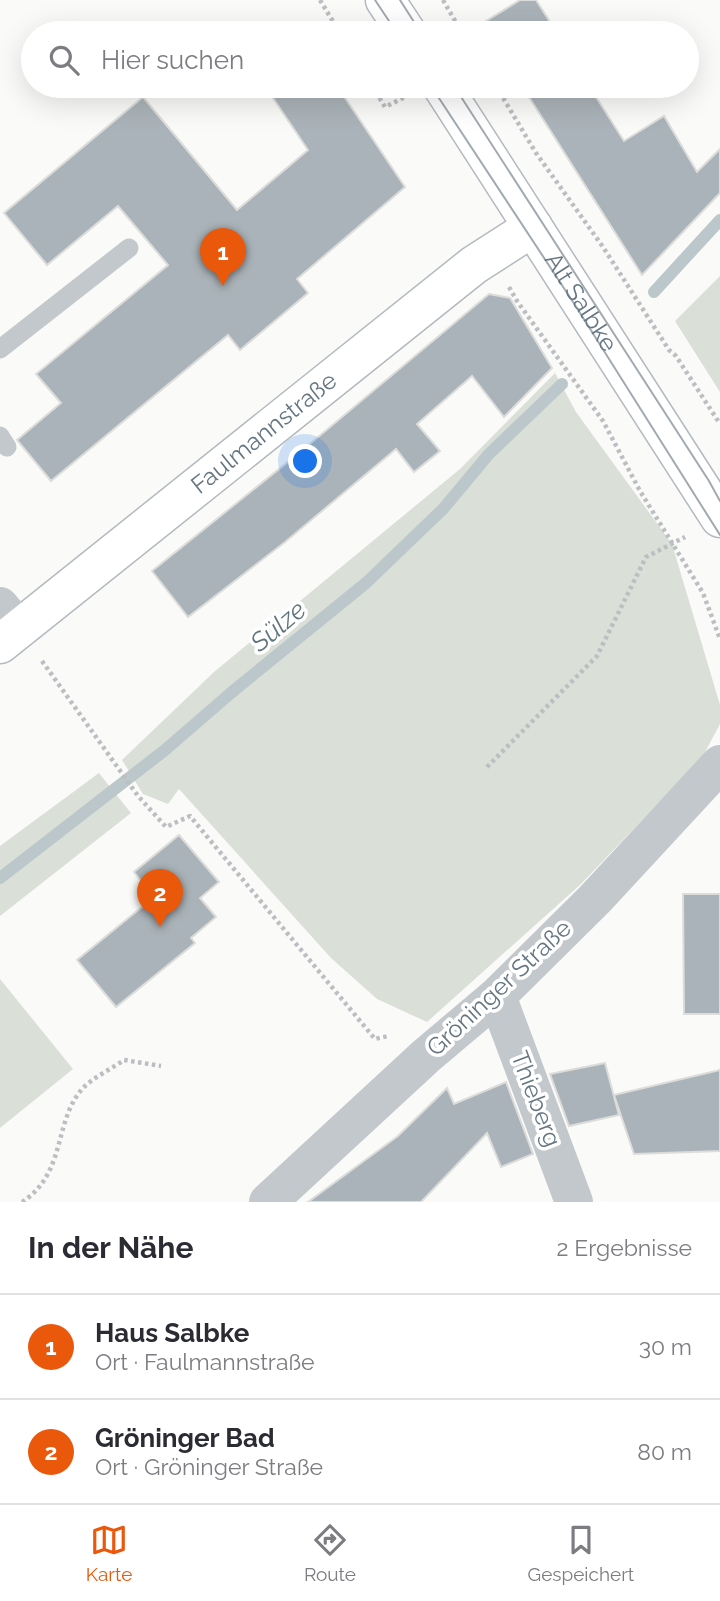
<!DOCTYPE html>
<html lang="de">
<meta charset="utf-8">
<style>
:root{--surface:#fff;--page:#f7f7f7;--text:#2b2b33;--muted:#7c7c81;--line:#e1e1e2;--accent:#ea580c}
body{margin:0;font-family:Raleway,sans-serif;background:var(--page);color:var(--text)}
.you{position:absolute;left:306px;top:462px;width:24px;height:24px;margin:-18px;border:5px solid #fff;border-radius:50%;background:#1a73e8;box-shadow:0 0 0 10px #1a73e833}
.badge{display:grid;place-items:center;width:46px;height:46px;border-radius:50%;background:var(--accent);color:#fff;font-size:23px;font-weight:700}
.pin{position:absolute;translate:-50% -58px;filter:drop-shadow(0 2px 4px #0008)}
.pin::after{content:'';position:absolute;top:37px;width:24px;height:21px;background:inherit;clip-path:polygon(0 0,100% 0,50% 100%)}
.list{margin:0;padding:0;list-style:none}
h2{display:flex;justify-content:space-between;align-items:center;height:91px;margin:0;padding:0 28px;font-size:30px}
h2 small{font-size:23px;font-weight:400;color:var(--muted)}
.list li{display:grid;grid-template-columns:46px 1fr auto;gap:21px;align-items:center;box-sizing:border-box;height:105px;padding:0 28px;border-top:2px solid var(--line)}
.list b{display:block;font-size:26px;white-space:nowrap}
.list p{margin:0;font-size:23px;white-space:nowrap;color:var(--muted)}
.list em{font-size:23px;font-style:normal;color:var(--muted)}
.icon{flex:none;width:38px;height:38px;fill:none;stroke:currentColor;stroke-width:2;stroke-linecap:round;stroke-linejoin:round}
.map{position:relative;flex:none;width:720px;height:1202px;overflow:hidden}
.search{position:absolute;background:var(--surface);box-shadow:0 7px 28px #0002;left:21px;right:21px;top:21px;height:77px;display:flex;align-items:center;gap:18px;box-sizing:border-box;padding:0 24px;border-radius:38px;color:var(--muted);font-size:26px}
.sheet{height:301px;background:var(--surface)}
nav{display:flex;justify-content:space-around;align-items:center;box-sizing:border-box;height:98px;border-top:2px solid var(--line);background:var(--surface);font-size:19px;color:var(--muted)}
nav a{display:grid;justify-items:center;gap:4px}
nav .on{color:var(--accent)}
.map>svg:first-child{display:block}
.green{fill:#dadfd7}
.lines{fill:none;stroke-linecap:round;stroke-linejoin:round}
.stream{stroke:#bbc7cb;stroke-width:12}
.building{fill:#aab3b9;stroke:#dcdcda;stroke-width:2}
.secondary-casing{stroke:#b3babf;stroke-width:41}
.path{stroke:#bbbfc2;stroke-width:4.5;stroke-dasharray:3.5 3.5;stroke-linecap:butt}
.service{stroke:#c3c8cc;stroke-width:19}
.minor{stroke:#c3c8cc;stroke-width:38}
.secondary{stroke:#fff;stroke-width:38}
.tram{stroke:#a2aab0;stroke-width:2}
.labels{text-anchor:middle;stroke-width:7;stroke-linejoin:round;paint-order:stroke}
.street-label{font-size:24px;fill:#657683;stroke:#fff}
.water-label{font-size:26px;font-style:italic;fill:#60757c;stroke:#fff}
</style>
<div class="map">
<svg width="720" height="1202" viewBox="0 0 720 1202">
<rect width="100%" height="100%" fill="#fafaf8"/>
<path class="green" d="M720 276V392L675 321Z
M555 373 576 412 672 544 720 705V724L703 756 581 884 427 1022 377 999 331 958 179 789 168 804 143 794 122 760 214 672 460 469Z
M99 773 131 813 0 916V846Z
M0 979 73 1069 0 1128Z"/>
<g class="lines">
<path class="stream" d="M654 292 720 220
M0 878 165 750 232 692 366 583 443 509 489 454 562 384"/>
</g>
<path class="building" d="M520 0H536L557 33H490L483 23Z
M265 86H337L405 187 297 279 308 293 240 350 228 335 51 481 17 440 61 403 36 374 168 265 118 206 47 265 4 213 143 97 237 210 308 150Z
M522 86H589L624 141 664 116 697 172 720 149V193L642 275Z
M489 294 510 298 552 368 504 417 472 376 417 424 440 451 414 472 396 449 285 542 188 617 152 571 299 453Z
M179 835 219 882 200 898 216 917 191 938 195 943 116 1007 77 960 154 897 134 872Z
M683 894H720V1014H684Z
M605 1063 619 1115 569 1126 550 1074Z
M720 1070V1151L634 1154 614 1095Z
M506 1082 533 1154 501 1167 487 1133 421 1202H308L398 1136 447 1088 454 1104Z"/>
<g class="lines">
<defs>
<g id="secondary">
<path d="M385 0 407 33"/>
<path id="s1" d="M442 86 720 518"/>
<path id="s2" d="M0 644 474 265 533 227"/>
</g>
</defs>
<use href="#secondary" class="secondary-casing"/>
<path class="path" d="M320 0 340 33
M443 0 462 33
M372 86 385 107 405 97
M496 86 536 153 603 247 669 350 676 356 720 424
M509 287 517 301 603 421 640 491 703 593 720 639
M42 661 138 796 166 827 190 816 375 1039 388 1036
M487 767 597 656 646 557 685 537
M22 1202C67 1173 53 1121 83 1088 94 1077 111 1069 124 1060L161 1066"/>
<path class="service" d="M0 349 129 248
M0 436 7 447"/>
<path class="minor" d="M0 606 19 629
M497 996 574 1202
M268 1202 426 1056 497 996 595 899 720 764"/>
<use href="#secondary" class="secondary"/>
<path class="tram" d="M375 0 397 33
M400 0 421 33
M431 86 575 305 720 535
M454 86 709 481 720 501"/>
</g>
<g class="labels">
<g class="street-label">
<text dy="8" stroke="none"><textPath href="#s1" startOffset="257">Alt Salbke</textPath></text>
<text dy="8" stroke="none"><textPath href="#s2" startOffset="338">Faulmannstraße</textPath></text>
<text transform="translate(499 988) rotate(-43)" y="8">Gröninger Straße</text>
<text transform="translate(536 1099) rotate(69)" y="8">Thieberg</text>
</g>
<g class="water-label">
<text transform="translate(278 626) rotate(-40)" y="9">Sülze</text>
</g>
</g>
</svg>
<div class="you"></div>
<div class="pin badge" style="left:223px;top:286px">1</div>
<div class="pin badge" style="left:160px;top:927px">2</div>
<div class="search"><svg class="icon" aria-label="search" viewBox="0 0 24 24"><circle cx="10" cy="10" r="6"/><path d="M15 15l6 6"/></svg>Hier suchen</div>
</div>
<section class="sheet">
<h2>In der Nähe<small>2 Ergebnisse</small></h2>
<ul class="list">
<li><span class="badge">1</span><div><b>Haus Salbke</b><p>Ort · Faulmannstraße</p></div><em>30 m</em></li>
<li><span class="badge">2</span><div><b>Gröninger Bad</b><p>Ort · Gröninger Straße</p></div><em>80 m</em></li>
</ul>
</section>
<nav>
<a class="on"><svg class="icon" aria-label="map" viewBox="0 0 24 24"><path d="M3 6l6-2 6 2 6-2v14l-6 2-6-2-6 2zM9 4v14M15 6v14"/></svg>Karte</a>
<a><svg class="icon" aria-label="directions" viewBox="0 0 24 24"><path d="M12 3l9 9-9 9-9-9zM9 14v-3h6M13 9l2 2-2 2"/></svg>Route</a>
<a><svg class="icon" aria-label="saved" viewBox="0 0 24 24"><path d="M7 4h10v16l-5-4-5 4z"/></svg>Gespeichert</a>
</nav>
